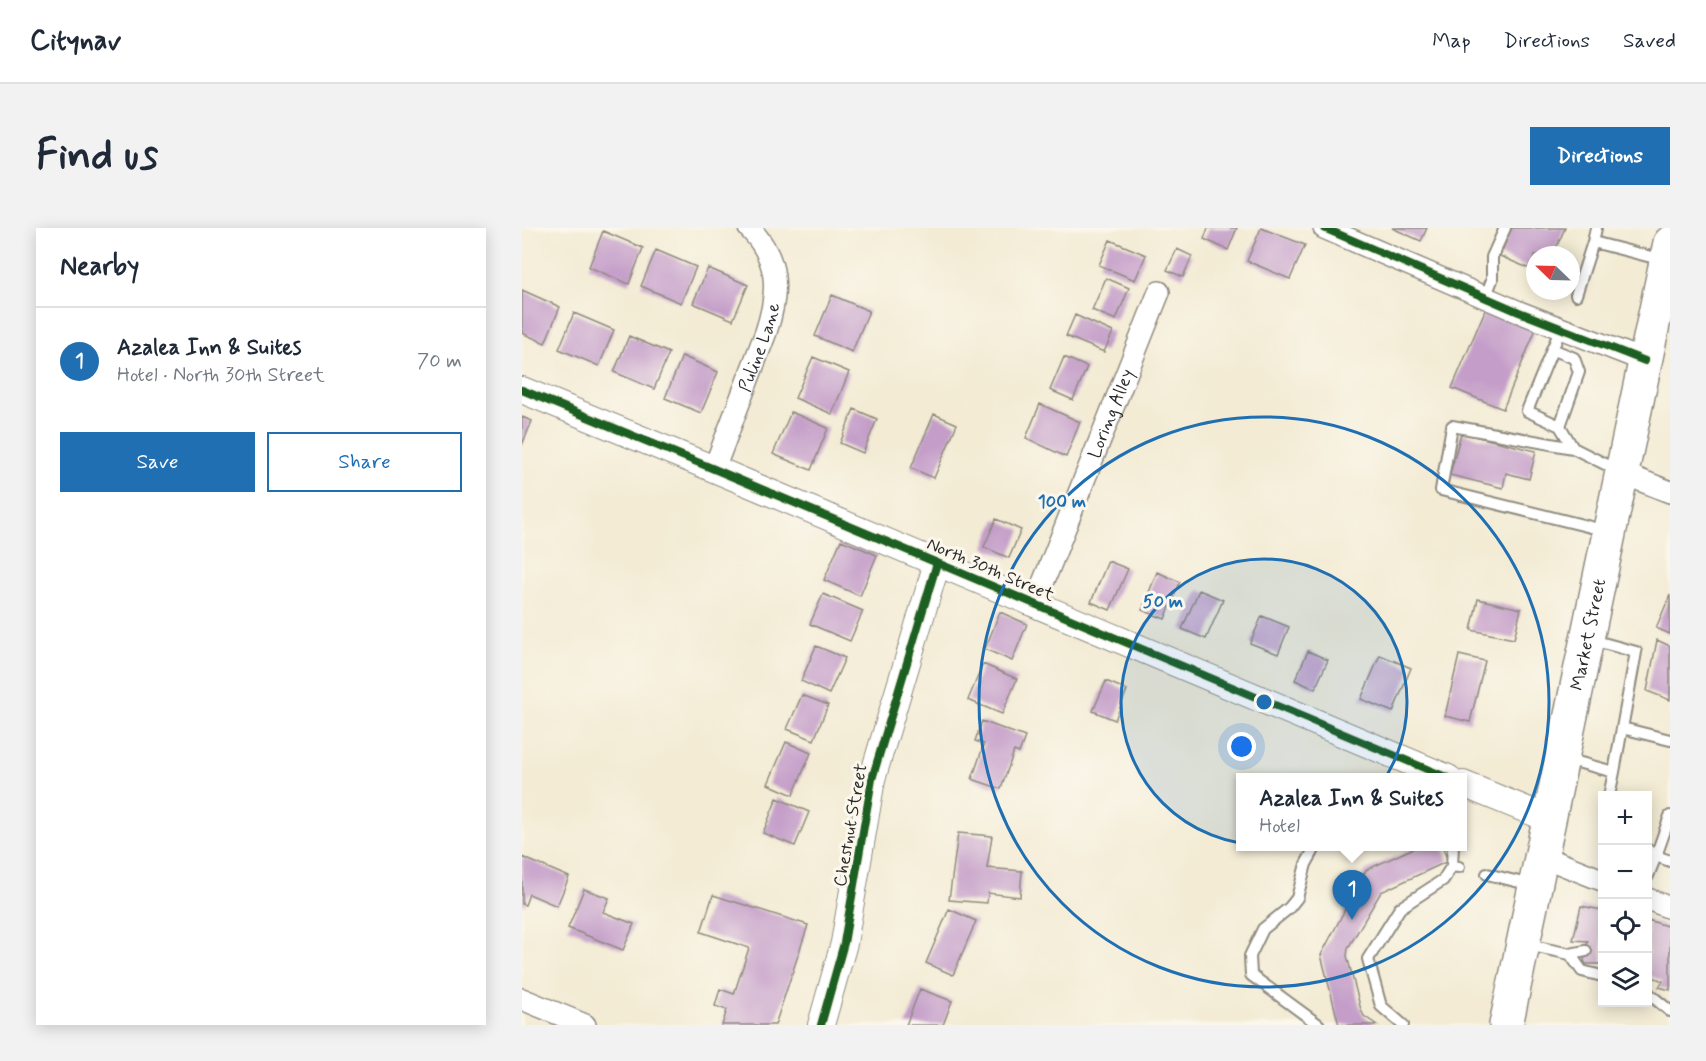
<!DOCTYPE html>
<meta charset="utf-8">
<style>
:root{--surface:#fff;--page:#f2f2f3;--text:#1f2937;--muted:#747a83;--line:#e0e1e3;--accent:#1f6fb2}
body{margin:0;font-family:Mynerve,sans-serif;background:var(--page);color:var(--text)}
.controls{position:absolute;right:18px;bottom:18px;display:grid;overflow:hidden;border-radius:0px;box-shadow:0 3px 15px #0003}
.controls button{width:54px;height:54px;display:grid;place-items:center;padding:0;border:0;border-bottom:2px solid var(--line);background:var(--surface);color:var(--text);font:30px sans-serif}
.compass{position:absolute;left:1004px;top:18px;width:54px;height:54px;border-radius:50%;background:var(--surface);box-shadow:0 3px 15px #0003;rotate:293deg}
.you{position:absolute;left:720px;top:519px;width:21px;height:21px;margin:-15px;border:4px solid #fff;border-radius:50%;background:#1a73e8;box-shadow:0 0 0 9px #1a73e833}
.badge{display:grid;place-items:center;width:39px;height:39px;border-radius:50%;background:var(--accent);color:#fff;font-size:20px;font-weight:700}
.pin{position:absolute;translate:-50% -50px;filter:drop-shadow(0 2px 3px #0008)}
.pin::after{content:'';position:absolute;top:32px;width:21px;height:18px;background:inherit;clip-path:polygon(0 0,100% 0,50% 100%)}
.popup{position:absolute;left:714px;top:545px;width:231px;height:78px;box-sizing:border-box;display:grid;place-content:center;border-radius:0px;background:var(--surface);filter:drop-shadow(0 2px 4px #0005);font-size:20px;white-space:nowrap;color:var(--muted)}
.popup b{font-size:22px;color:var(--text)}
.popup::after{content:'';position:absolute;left:50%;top:100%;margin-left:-12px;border:12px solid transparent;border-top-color:var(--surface)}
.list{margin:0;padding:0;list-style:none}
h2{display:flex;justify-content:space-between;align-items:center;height:78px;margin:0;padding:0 24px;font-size:26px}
h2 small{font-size:20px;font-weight:400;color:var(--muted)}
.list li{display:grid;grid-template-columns:39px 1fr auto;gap:18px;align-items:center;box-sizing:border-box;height:108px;padding:0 24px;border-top:2px solid var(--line)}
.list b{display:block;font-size:22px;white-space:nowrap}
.list p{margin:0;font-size:20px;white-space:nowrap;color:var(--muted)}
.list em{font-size:20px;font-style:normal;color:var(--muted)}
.actions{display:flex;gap:12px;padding:18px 24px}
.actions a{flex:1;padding:14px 0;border:2px solid var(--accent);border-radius:0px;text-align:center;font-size:21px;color:var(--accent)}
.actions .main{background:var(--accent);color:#fff}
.icon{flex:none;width:33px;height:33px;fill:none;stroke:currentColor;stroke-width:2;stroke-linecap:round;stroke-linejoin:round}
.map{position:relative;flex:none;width:1148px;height:797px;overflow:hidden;border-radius:0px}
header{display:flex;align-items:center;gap:36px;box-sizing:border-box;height:84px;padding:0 30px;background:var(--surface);border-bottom:2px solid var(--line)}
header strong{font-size:28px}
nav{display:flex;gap:33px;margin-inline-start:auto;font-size:21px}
.intro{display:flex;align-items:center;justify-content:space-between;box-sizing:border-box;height:144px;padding:0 36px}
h1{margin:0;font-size:42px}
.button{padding:15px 27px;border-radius:0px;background:var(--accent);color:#fff;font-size:21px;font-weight:700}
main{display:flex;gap:36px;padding:0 36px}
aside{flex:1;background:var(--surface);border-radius:0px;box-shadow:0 3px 15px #0003}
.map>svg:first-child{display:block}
.building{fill:#c49ec9}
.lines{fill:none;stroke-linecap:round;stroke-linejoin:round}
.service-casing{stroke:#8f8b80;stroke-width:14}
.minor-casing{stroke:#8f8b80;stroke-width:24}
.tertiary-casing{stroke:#8f8b80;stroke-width:28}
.primary-casing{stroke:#8f8b80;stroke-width:36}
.service{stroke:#fff;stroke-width:10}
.minor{stroke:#fff;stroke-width:21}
.tertiary{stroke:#fff;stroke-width:26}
.primary{stroke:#fff;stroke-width:33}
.cycleway-casing{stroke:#fbf7ec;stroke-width:11}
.cycleway{stroke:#1b5e20;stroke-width:8}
.ring{fill:none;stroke:#1f6fb2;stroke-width:3}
.labels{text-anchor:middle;stroke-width:6;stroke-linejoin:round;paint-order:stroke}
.street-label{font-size:18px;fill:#2b2b2b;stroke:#fbf7ec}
.centre{fill:#1f6fb2;stroke:#fbf7ec;stroke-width:3}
.ring-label{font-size:18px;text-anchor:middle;font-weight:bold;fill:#1f6fb2;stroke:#fbf7ec;stroke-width:6;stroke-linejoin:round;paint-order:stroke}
</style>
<header>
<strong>Citynav</strong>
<nav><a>Map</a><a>Directions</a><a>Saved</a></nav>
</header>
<div class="intro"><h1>Find us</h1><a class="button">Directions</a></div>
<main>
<aside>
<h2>Nearby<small></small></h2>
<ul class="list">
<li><span class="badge">1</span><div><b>Azalea Inn &amp; Suites</b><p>Hotel · North 30th Street</p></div><em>70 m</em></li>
</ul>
<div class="actions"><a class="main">Save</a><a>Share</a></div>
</aside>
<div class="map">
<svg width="1148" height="797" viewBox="0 0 1148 797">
<rect width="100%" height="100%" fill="#fbf7ec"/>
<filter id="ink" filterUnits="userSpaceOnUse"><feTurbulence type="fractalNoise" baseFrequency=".0167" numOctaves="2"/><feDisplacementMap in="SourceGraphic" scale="12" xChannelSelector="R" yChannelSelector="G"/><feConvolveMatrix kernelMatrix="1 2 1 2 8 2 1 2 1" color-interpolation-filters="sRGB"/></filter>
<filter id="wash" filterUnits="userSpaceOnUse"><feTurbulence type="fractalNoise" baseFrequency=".008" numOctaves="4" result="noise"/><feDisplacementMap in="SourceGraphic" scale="24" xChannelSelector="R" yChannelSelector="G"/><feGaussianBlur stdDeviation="1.35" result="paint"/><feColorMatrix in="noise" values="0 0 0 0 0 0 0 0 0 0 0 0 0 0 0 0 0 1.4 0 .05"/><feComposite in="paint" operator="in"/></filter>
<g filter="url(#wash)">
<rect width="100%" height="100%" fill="#f3ebd4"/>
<g id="blocks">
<path class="building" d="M686 0H715L706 22 682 11Z
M739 0 783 17 768 51 725 33Z
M870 0H905L899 13Z
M990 0H1043L1031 27H1013V43L978 28Z
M81 3 121 20 107 56 67 39Z
M588 12 624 27 613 52 577 37Z
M655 21 670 28 661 49 645 42Z
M134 22 174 39 159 75 119 58Z
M186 40 226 57 211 92 171 75Z
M584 50 607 60 594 92 570 82Z
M0 62 38 79 23 115 0 105Z
M310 67 347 83 330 124 293 108Z
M964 80 1014 101 981 181 930 160Z
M52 85 92 102 77 138 37 121Z
M553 87 591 104 582 124 544 108Z
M107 108 147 125 132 161 92 144Z
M160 128 196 144 179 185 143 170Z
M291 129 327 144 310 186 273 170Z
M542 129 565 139 551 172 528 162Z
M518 176 558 194 544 229 504 210Z
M332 181 355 191 341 225 318 215Z
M269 184 306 200 289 242 251 226Z
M412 186 435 196 412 250 389 240Z
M0 189 10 193 0 217Z
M939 205 1014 223 1007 251 984 245 981 260 928 247Z
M474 291 499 302 487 330 462 319Z
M319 312 355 327 338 368 302 352Z
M586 333 606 341 588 382 569 374Z
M635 344 658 354 643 391 620 382Z
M677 362 701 372 684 411 660 401Z
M301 366 341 383 328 413 288 396Z
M1148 367V406L1134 400Z
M956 371 999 381 992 411 949 402Z
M478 384 505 396 490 433 463 421Z
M740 388 767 399 756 426 728 415Z
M1135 412 1148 418V472L1125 463Z
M294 418 323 430 307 466 279 453Z
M786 423 806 432 793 461 773 452Z
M858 427 889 440 871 484 839 471Z
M937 427 963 433 948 494 923 488Z
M461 436 495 451 480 486 446 472Z
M584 453 605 462 593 492 571 483Z
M280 467 306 477 292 512 265 501Z
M460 493 503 509 497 525 492 523 479 561 450 551 462 516 453 513Z
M264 514 289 525 271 567 246 556Z
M255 570 287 584 273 618 241 605Z
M436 605 470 608 465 640 500 643 498 669 466 665 465 675 427 672Z
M896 618H920L926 633 859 664 826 720 825 728 839 782 842 788 855 797H817L799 727 844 642Z
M0 629 47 649 35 678 7 666 3 677 0 676Z
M62 661 87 670 81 684 112 696 101 722 46 700Z
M191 667 286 697 253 797H200L205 782 193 778 198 761 212 766 227 720 179 704Z
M1059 678 1080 682V736H1064L1062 733 1066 713 1051 712Z
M427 681 454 693 431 747 404 735Z
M1126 692 1148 699V762L1137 759 1141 753 1126 747 1128 739 1126 738Z
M398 761 430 773 421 797H384Z"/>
</g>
</g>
<g filter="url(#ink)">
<use href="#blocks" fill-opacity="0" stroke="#8f8b80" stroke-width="1.5"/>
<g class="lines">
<defs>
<path id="service" d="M1074 0 1071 14 1141 32
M1054 67 1071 14
M963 70 970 52V29L983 0
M1039 100 1005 183 1038 198 1051 220 1097 243
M1030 121 1052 130 1057 144 1038 198
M1051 220 930 198 919 262 1085 303
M1070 412 1114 424 1092 544
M1100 500 1148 512
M1044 531 1092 544 1087 568
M794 618 784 636 775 670 767 680 741 701 728 728 729 747 797 797
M1126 622 1134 628 1148 588
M930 638 931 618
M965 646 1009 657
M1126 648 1134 628 1148 633
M1006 717 1048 726 1064 723
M1048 726 1060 743 1080 748
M1126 765 1148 783
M881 797 859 778 846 731 878 680 921 652 930 638 937 639"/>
<g id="minor">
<path d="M802 0 997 84 1123 133"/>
<path id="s1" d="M192 241 244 104C257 65 258 31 227 0"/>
<path d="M1100 245 1148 264"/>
<path id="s2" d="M513 375 637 64"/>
<path d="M1019 628 1080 652"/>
<path d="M1126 671 1148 680"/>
<path d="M0 771 63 797"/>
</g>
<path id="tertiary" d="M0 162 192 241 926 550
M941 556 1027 591
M299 797 322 715 350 551 415 335"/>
<g id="primary">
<path id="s3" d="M984 797 1148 15"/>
</g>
</defs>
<use href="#service" class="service-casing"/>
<use href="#minor" class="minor-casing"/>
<use href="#tertiary" class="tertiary-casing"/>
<use href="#primary" class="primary-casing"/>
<use href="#service" class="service"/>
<use href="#minor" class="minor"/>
<use href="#tertiary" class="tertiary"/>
<use href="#primary" class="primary"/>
<defs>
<path id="cycleway" d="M802 0 997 84 1123 133
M0 162 192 241 926 550
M299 797 322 715 350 551 415 335"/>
</defs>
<use href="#cycleway" class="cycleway-casing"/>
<use href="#cycleway" class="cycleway"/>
</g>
</g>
<circle cx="742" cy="474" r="143" fill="#1f6fb2" fill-opacity=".12"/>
<g class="ring">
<circle cx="742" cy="474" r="143"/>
<circle cx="742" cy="474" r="285"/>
</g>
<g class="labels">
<g class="street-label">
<text dy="6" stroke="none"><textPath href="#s1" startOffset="130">Puline Lane</textPath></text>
<text dy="6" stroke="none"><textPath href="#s2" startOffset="204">Loring Alley</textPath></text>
<text transform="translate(469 341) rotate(23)" y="6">North 30th Street</text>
<text dy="6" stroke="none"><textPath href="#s3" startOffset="399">Market Street</textPath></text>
<text transform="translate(328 597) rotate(-80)" y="6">Chestnut Street</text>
</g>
</g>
<circle cx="742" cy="474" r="9" class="centre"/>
<g class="ring-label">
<text x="540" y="279">100 m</text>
<text x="641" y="379">50 m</text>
</g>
</svg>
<div class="controls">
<button>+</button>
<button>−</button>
<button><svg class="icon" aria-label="locate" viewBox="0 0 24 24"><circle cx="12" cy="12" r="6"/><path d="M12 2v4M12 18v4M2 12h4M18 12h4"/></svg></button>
<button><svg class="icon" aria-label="layers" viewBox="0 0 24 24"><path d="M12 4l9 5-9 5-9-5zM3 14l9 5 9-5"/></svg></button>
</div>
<svg class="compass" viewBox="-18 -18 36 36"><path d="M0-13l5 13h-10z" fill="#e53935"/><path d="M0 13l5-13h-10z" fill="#747a83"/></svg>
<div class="you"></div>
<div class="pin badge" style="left:830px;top:692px">1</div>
<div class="popup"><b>Azalea Inn &amp; Suites</b>Hotel</div>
</div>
</main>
